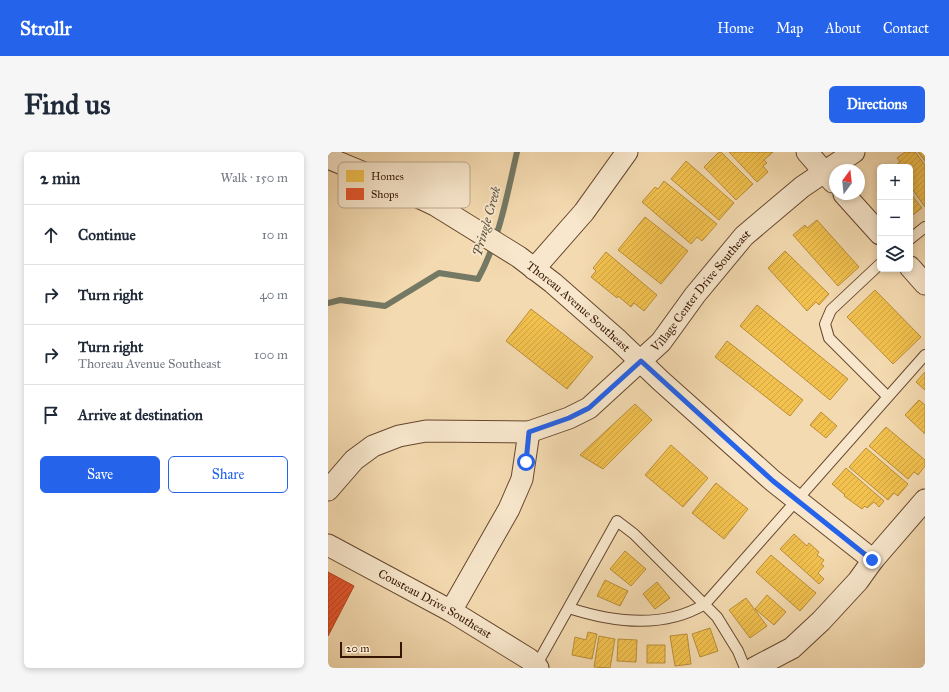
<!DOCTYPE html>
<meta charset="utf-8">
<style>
:root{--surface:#fff;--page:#f6f6f7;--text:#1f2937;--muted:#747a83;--line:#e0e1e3;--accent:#2563eb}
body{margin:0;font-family:"IM FELL Great Primer",serif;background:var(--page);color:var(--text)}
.controls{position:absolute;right:12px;top:12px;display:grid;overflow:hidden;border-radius:6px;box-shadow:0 2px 6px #0003}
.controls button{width:36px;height:36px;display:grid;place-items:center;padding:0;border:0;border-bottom:1px solid var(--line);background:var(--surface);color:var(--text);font:20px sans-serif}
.compass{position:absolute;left:501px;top:12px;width:36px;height:36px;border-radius:50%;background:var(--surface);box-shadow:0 2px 6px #0003;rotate:15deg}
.scale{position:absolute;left:12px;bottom:10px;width:62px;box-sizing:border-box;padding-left:4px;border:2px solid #361603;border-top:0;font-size:11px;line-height:14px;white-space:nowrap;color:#361603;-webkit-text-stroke:3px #f8e7cc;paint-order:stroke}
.stop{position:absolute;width:12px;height:12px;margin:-9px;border:3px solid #2563eb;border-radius:50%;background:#fff}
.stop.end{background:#2563eb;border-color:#fff;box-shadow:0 1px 4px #0008}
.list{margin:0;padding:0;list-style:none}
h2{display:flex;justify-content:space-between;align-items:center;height:52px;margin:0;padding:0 16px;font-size:17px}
h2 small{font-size:13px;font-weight:400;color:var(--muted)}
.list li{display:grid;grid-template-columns:26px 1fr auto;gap:12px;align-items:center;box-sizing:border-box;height:60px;padding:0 16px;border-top:1px solid var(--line)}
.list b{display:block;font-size:15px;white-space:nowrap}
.list p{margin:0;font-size:13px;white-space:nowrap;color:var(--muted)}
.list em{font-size:13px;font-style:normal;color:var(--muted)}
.actions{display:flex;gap:8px;padding:12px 16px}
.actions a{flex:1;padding:9px 0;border:1px solid var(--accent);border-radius:6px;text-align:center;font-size:14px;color:var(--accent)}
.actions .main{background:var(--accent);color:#fff}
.icon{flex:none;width:22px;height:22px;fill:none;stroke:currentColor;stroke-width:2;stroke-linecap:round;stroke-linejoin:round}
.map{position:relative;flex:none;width:597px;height:516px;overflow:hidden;border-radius:6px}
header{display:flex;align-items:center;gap:24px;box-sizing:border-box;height:56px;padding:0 20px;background:var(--accent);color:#fff}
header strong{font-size:19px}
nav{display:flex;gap:22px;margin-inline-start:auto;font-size:14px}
.intro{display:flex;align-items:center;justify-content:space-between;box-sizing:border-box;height:96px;padding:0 24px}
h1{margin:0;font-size:28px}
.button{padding:10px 18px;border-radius:6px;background:var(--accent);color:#fff;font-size:14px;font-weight:700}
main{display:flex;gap:24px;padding:0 24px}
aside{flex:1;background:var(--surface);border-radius:6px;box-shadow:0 2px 6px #0003}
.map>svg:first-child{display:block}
.homes{fill:url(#homes-hatch);stroke:#ba8e38}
.shops{fill:url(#shops-hatch);stroke:#b04421}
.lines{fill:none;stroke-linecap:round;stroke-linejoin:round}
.stream{stroke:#747964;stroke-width:6}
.service-casing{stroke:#66472e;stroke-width:12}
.minor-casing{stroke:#66472e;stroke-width:23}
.service{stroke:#f8e7cc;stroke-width:10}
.minor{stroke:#f8e7cc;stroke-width:21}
.route{stroke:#2563eb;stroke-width:5}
.labels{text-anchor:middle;stroke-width:4;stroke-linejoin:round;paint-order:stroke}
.street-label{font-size:12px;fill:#361603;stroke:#f8e7cc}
.water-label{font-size:13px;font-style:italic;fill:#5a503c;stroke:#f8e7cc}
.key{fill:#f8e7cc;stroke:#bea890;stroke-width:1}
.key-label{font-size:11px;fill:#361603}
</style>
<header>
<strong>Strollr</strong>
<nav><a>Home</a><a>Map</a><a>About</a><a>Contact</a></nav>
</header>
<div class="intro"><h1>Find us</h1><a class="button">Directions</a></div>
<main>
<aside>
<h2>2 min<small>Walk · 150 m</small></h2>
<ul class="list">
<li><svg class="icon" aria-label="ahead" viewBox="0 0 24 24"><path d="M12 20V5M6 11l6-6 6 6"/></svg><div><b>Continue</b></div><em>10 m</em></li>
<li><svg class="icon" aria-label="right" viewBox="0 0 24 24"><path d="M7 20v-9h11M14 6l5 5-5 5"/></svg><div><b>Turn right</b></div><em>40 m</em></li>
<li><svg class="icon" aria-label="right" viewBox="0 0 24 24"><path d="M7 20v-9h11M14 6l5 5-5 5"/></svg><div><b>Turn right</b><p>Thoreau Avenue Southeast</p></div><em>100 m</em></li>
<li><svg class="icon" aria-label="arrive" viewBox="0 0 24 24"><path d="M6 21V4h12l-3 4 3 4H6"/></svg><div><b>Arrive at destination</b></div></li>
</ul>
<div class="actions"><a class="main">Save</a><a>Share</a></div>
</aside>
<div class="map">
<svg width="597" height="516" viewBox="0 0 597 516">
<defs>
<pattern id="homes-hatch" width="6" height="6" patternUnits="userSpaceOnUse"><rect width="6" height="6" fill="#f2c14e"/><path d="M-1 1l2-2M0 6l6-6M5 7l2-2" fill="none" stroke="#d0a542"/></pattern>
<pattern id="shops-hatch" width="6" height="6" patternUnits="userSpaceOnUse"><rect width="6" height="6" fill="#e4572e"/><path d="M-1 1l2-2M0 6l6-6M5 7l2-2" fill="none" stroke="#ba4725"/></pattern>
</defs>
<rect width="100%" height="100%" fill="#f4dab0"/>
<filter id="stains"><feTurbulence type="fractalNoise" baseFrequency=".005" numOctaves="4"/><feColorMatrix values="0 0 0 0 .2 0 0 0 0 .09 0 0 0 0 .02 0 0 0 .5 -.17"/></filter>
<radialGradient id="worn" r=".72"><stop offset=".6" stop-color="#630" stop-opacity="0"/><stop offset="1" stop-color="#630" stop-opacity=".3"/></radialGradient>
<path class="homes" d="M391 0H393L425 32 408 48 376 15Z
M401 0H445L436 8 439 11 435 14 440 20 429 30Z
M577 0H587L597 13V55L582 34V15L567 14 572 10 569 6Z
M590 0H597V9Z
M358 9 406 51 391 68 343 27Z
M336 29 389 72 374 89 369 85 363 92 314 50 327 35 330 37Z
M582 41 594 56 582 65Z
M317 65 360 99 333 132 290 98Z
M489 68 531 115 510 134 465 83 477 73 479 76Z
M457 99 501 142 491 153 488 150 479 159 440 116Z
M278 100 329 143 316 159 306 151 303 155 290 144 289 146 263 125 268 119 265 116Z
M547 138 593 185 565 212 519 165Z
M429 153 520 227 502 248 412 174Z
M203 157 265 205 239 237 178 189Z
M399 189 475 248 462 264 387 205Z
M597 220V238L588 230Z
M591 248 597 253V282L577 263Z
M307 252 324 268 275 317 252 303Z
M493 260 509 274 498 286 482 273Z
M558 275 597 308V314L590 323 586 320 580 327 541 294Z
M343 293 380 326 355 355 317 323Z
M538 296 580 332 570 344 566 341 560 348 521 315Z
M518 316 556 349 551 355 546 350 539 356 537 354 534 357 516 344 517 343 504 332Z
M388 331 420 357 396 387 364 361Z
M466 382 479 394 481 391 491 400 489 403 496 408 493 412 496 414 490 421 496 427 491 432 452 397Z
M297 399 318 417 303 434 282 417Z
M443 403 488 441 472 459 428 420Z
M277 428 300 439 292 454 269 444Z
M329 430 342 446 327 457 315 442Z
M439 443 458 460 446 473 427 457Z
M418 446 439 474 422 486 401 458Z
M382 476 390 499 372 505 364 482Z
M260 480 269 482 264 507 244 503 247 485 258 488Z
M359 482 363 512 347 514 342 484Z
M271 484 287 487 282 516 266 515Z
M290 487 309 488 308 510 289 509Z
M319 493H337V511H319Z"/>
<path class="shops" d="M0 420 26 434 0 484Z"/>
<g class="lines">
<path class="stream" d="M0 151 12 148 57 154 111 121 150 127C171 89 179 43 189 0"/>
<defs>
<path id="service" d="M582 87 597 75
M552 112 503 158 497 172 501 186 560 245
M241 456C284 470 336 477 377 452L597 203
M208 514 289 369 306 382 389 465 410 499 417 516"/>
<g id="minor">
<path d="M479 0 505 30"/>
<path id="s1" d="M0 6 65 33 107 53 191 105 225 131 291 189 333 229 445 329 545 408"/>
<path d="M516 42 552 82"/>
<path d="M582 115 597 132"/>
<path d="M206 117 256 60 299 0"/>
<path id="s2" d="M0 338 26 308 45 294 71 284 98 279 201 280 241 266 261 256 333 190 367 143 416 84 474 35 526 0"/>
<path id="s3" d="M0 393 123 459 201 507 210 516"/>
<path d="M123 459 181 357 194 327 201 280"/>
<path d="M426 516 464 496 493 469 530 429 545 408 597 348"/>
</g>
</defs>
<use href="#service" class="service-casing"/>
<use href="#minor" class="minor-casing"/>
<use href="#service" class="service"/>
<use href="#minor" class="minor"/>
</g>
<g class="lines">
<path class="route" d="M198 310 201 280 241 266 261 256 313 209 445 329 544 408"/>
</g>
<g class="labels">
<g class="street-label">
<text dy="4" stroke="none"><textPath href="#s2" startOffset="449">Village Center Drive Southeast</textPath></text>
<text dy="4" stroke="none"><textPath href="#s1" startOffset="293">Thoreau Avenue Southeast</textPath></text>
<text dy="4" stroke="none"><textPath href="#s3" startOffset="122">Cousteau Drive Southeast</textPath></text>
</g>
<g class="water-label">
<text transform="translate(158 69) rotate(-74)" y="5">Pringle Creek</text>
</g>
</g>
<rect x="10" y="10" width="132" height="46" rx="6" class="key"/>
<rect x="18" y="18" width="18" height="12" fill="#f2c14e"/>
<rect x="18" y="36" width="18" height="12" fill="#e4572e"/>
<g class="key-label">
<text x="43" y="28">Homes</text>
<text x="43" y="46">Shops</text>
</g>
<rect width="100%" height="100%" filter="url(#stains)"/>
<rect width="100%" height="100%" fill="url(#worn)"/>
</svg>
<div class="controls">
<button>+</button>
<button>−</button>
<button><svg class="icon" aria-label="layers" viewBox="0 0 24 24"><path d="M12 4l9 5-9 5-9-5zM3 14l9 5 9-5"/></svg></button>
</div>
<svg class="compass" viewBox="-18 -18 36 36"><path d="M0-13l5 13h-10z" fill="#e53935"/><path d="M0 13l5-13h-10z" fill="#747a83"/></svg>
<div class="scale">20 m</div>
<div class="stop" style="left:198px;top:310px"></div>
<div class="stop end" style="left:544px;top:408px"></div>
</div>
</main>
